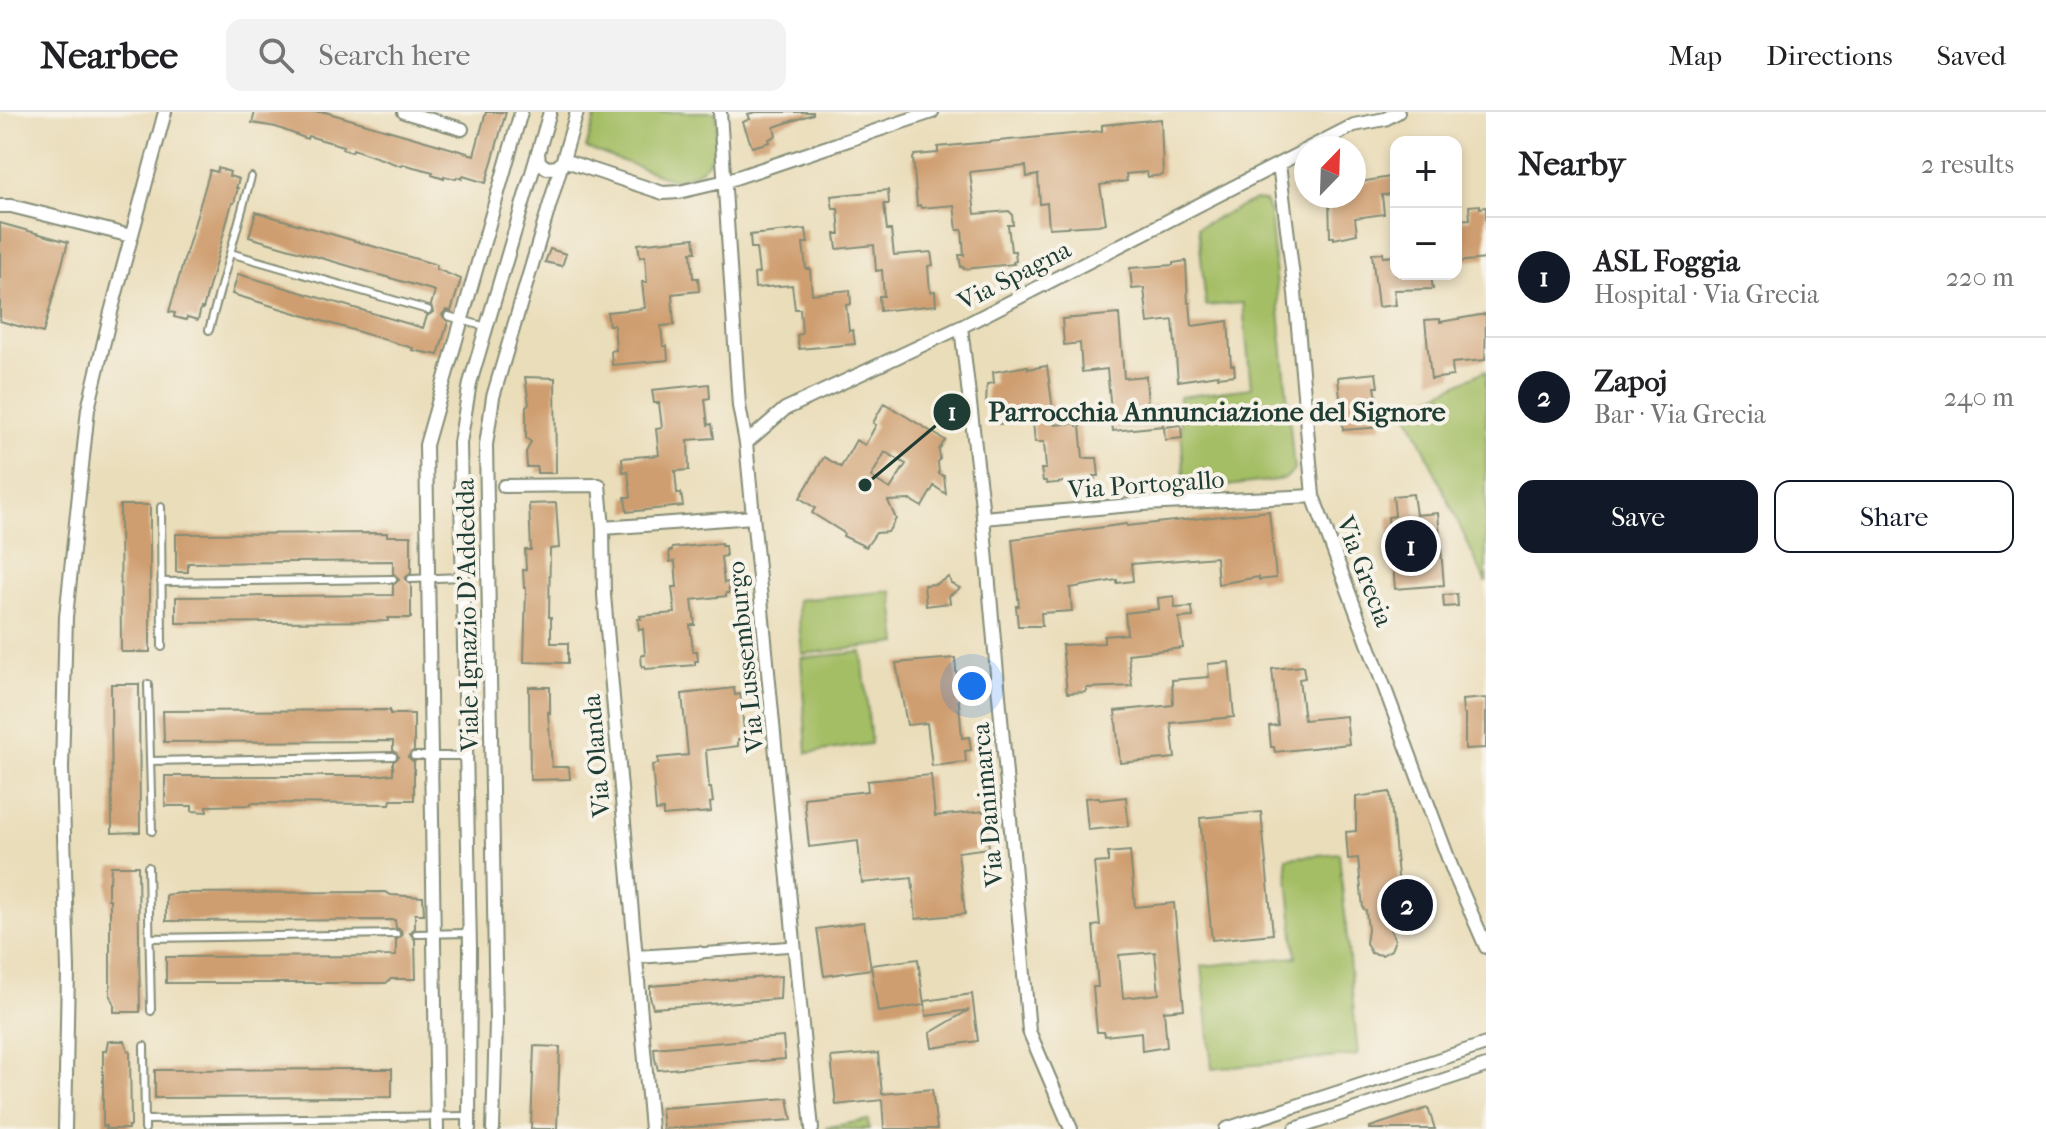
<!DOCTYPE html>
<meta charset="utf-8">
<style>
:root{--surface:#fff;--page:#f2f2f2;--text:#202124;--muted:#757577;--line:#e0e0e0;--accent:#111827}
body{margin:0;font-family:"IM FELL French Canon",serif;background:var(--page);color:var(--text)}
.controls{position:absolute;right:24px;top:24px;display:grid;overflow:hidden;border-radius:16px;box-shadow:0 4px 12px #0003}
.controls button{width:72px;height:72px;display:grid;place-items:center;padding:0;border:0;border-bottom:2px solid var(--line);background:var(--surface);color:var(--text);font:40px sans-serif}
.compass{position:absolute;left:1294px;top:24px;width:72px;height:72px;border-radius:50%;background:var(--surface);box-shadow:0 4px 12px #0003;rotate:23deg}
.you{position:absolute;left:972px;top:574px;width:28px;height:28px;margin:-20px;border:6px solid #fff;border-radius:50%;background:#1a73e8;box-shadow:0 0 0 12px #1a73e833}
.badge{display:grid;place-items:center;width:52px;height:52px;border-radius:50%;background:var(--accent);color:#fff;font-size:26px;font-weight:700}
.pin{position:absolute;translate:-50% -50%;border:4px solid #fff;box-shadow:0 2px 8px #0006}
.list{margin:0;padding:0;list-style:none}
h2{display:flex;justify-content:space-between;align-items:center;height:104px;margin:0;padding:0 32px;font-size:34px}
h2 small{font-size:26px;font-weight:400;color:var(--muted)}
.list li{display:grid;grid-template-columns:52px 1fr auto;gap:24px;align-items:center;box-sizing:border-box;height:120px;padding:0 32px;border-top:2px solid var(--line)}
.list b{display:block;font-size:30px;white-space:nowrap}
.list p{margin:0;font-size:26px;white-space:nowrap;color:var(--muted)}
.list em{font-size:26px;font-style:normal;color:var(--muted)}
.actions{display:flex;gap:16px;padding:24px 32px}
.actions a{flex:1;padding:18px 0;border:2px solid var(--accent);border-radius:16px;text-align:center;font-size:28px;color:var(--accent)}
.actions .main{background:var(--accent);color:#fff}
.icon{flex:none;width:44px;height:44px;fill:none;stroke:currentColor;stroke-width:2;stroke-linecap:round;stroke-linejoin:round}
.map{position:relative;flex:none;width:1486px;height:1017px;overflow:hidden}
header{display:flex;align-items:center;gap:48px;box-sizing:border-box;height:112px;padding:0 40px;background:var(--surface);border-bottom:2px solid var(--line)}
header strong{font-size:38px}
nav{display:flex;gap:44px;margin-inline-start:auto;font-size:28px}
.search{width:560px;height:72px;background:var(--page);display:flex;align-items:center;gap:20px;box-sizing:border-box;padding:0 28px;border-radius:16px;color:var(--muted);font-size:30px}
main{display:flex}
aside{flex:1;background:var(--surface)}
.map>svg:first-child{display:block}
.green{fill:#a4be65;stroke:#627e4c;stroke-width:2}
.building{fill:#cf9e70;fill-rule:evenodd}
.lines{fill:none;stroke-linecap:round;stroke-linejoin:round}
.service-casing{stroke:#848d77;stroke-width:10}
.pedestrian-casing{stroke:#848d77;stroke-width:13}
.minor-casing{stroke:#848d77;stroke-width:16}
.service{stroke:#fff;stroke-width:6}
.pedestrian{stroke:#fff;stroke-width:9}
.minor{stroke:#fff;stroke-width:12}
.labels{text-anchor:middle;stroke-width:8;stroke-linejoin:round;paint-order:stroke}
.street-label{font-size:26px;fill:#1f3d34;stroke:#f7f3e8}
.leader{fill:none;stroke:#1f3d34;stroke-width:3}
.callout-dot{fill:#1f3d34;stroke:#f7f3e8;stroke-width:3}
.mark-label{font-size:24px;text-anchor:middle;font-weight:bold;fill:#fff}
.callout-label{font-size:28px;text-anchor:middle;font-weight:bold;fill:#1f3d34;stroke:#f7f3e8;stroke-width:8;stroke-linejoin:round;paint-order:stroke}
</style>
<header>
<strong>Nearbee</strong>
<div class="search"><svg class="icon" aria-label="search" viewBox="0 0 24 24"><circle cx="10" cy="10" r="6"/><path d="M15 15l6 6"/></svg>Search here</div>
<nav><a>Map</a><a>Directions</a><a>Saved</a></nav>
</header>
<main>
<div class="map">
<svg width="1486" height="1017" viewBox="0 0 1486 1017">
<rect width="100%" height="100%" fill="#f7f3e8"/>
<filter id="ink" filterUnits="userSpaceOnUse"><feTurbulence type="fractalNoise" baseFrequency=".0125" numOctaves="2"/><feDisplacementMap in="SourceGraphic" scale="16" xChannelSelector="R" yChannelSelector="G"/><feConvolveMatrix kernelMatrix="1 2 1 2 8 2 1 2 1" color-interpolation-filters="sRGB"/></filter>
<filter id="wash" filterUnits="userSpaceOnUse"><feTurbulence type="fractalNoise" baseFrequency=".006" numOctaves="4" result="noise"/><feDisplacementMap in="SourceGraphic" scale="32" xChannelSelector="R" yChannelSelector="G"/><feGaussianBlur stdDeviation="1.8" result="paint"/><feColorMatrix in="noise" values="0 0 0 0 0 0 0 0 0 0 0 0 0 0 0 0 0 1.4 0 .05"/><feComposite in="paint" operator="in"/></filter>
<g filter="url(#wash)">
<rect width="100%" height="100%" fill="#eaddba"/>
<path class="green" d="M597 0H716C719 37 715 60 674 68L586 36Z
M1255 88 1265 89 1270 101 1294 358 1285 367 1185 379 1179 285 1251 276 1243 191 1206 194 1198 115Z
M1486 258V471L1406 297Z
M892 479 898 531 802 542 797 488Z
M862 540 871 632 807 641 801 546Z
M1339 741 1358 943 1212 957 1202 854 1296 845 1286 746Z
M868 1008 869 1017H827V1015Z"/>
<g id="blocks">
<path class="building" d="M255 0H325L474 43 486 0H506L486 71 463 64 462 67 457 65 456 67 444 64V67L432 63 433 60 402 52 401 54 353 37 352 40 342 37 343 34 308 24 307 27 276 15 252 11Z
M756 0H813V2L774 15 776 24 769 27 770 30 752 35 743 10 750 7 748 2Z
M1161 7 1163 63 1148 65 1147 60 1126 62 1127 69 1100 73 1106 111 1098 113 1049 116 1047 91 1040 92 1038 63 1027 65 1026 54 970 60 975 102 1009 99 1012 102 1013 113H1008L1011 139H1015L1016 149 1013 150 1014 152 964 157 963 155H961L959 143H964L962 118H957L954 93 921 96 920 93 917 94 913 46 915 43 938 41V35L1102 19V13Z
M218 56 230 60 229 64 239 67 236 76H238L234 91H232L203 197 201 196 198 208 187 205 186 208 174 205 175 201 169 200 210 58 217 60Z
M1396 64V82L1382 83 1384 102 1355 106 1357 122 1334 127V125H1330L1329 84H1354V71Z
M888 78 889 92H884L887 118H891L894 143 931 140 933 153 928 154 930 180 935 179 936 193 880 199 879 184H884L882 158 876 159 874 133 837 137 835 122H840L838 97H833L831 84Z
M1480 93V96L1486 95V147L1456 150V108L1470 107 1469 94Z
M256 100 437 153 436 157 461 167 451 199 446 198 442 203 448 210 438 243 412 238 413 236 232 182 238 162 423 216 427 204 433 200 431 193 435 179 249 125Z
M0 111 68 130 43 221 0 209Z
M806 117 808 131H803L806 157H810L812 182 850 178 851 192 846 193 849 219 853 218 855 232 799 237 797 223 802 222 800 197H795L792 173 755 176 754 162 759 161 756 136H751L750 123Z
M694 126 696 140H691L693 166H698L699 179 672 182 674 213 661 214 663 234H667L668 248 612 253 611 239 616 238 614 213H609L607 200 645 196 642 170H647L645 144 640 145 638 132Z
M550 137 566 142 562 154 545 150Z
M1383 141V145L1396 144V162L1431 164 1433 177 1394 178 1396 193 1378 195 1372 142Z
M1186 149 1188 191H1190L1192 214 1228 209 1231 253H1234L1235 263 1218 265V263L1178 269 1173 208 1148 211 1144 176 1132 177 1130 156 1173 153V151Z
M1119 202 1124 266 1146 264 1148 294 1162 293 1163 314 1113 319 1107 257 1082 260 1080 231 1064 233 1062 207Z
M1486 202 1485 248 1452 251 1453 264 1431 267 1425 208 1440 207V210Z
M1028 254V257L1047 254 1055 313 1076 311 1077 314H1080L1083 346H1097L1099 364H1094L1095 367 1047 372 1046 369H1043L1041 357H1046L1044 330H1035L1033 310 998 312 997 292 986 293 987 272 994 271 993 260Z
M1376 261 1378 275H1375L1382 315 1343 318 1338 265Z
M525 265 555 266 556 361H537V355H527L526 340 531 330 526 326V294L529 292Z
M709 272 710 286 705 287 708 313 712 312 714 326 688 328 689 358 675 359 677 381H681L683 394 627 400 625 385H631L628 359 623 360 622 346 659 343 656 317 662 316 659 291H654L652 278Z
M884 291 945 328 939 338 940 347 938 350 939 362 944 364 946 382 934 374 922 395 910 388 888 389 896 407 888 420 876 421 866 435 843 424 844 421 812 401 815 396 800 386 824 345 841 355 856 328 865 333 876 313 873 311ZM885 340 906 352 890 377 871 365Z
M1181 313 1182 326 1165 328 1164 315Z
M1413 382 1416 403 1438 401 1444 473 1395 477 1393 452 1403 451 1402 429 1390 430 1388 405 1395 404 1393 384Z
M556 391 559 436 550 437 549 505H551V531H568V551L524 550 526 476H524L523 458H526L525 438H531L529 392Z
M120 393H150V540H121Z
M1269 399 1276 466 1259 468V465L1218 472 1216 445 1131 452 1133 469 1117 471V468L1070 476 1072 499 1041 501 1042 514H1018L1016 494H1019L1012 427 1127 412V414Z
M387 421V424H411V461L405 466 411 473V506H388V509L176 511V485L393 483V473L399 468 393 461V449L188 451V460H176V422Z
M721 431V434H725L726 444 721 445 724 471 728 470 729 481H726V484L692 488 695 513H690L693 539H697L698 549H695V553L646 557 645 554 642 555 641 543H645L643 517 639 518 638 507H641L640 504 675 501 672 475H677L675 449 670 450 669 439H672V436Z
M949 465 951 471 960 476 949 484 950 491 926 494 924 473 936 472Z
M1457 482 1458 494 1444 495 1443 483Z
M1174 484 1175 496 1192 495 1193 505 1179 506 1183 536 1128 542 1132 574 1086 576V580L1067 581 1062 533 1104 531V524L1127 522 1125 501 1159 497 1158 486Z
M955 546 962 626 969 625 971 638 965 639 966 650 932 654 927 611 907 613 896 551Z
M1229 550 1234 605 1171 611 1175 646 1120 651 1115 599 1173 593 1172 568 1209 565 1208 552Z
M1303 554 1305 566 1299 567 1304 608 1346 604 1349 632 1275 640 1274 635H1271L1269 614 1278 613 1272 557Z
M111 572H139L140 720 112 721Z
M529 575H550V601L548 600 552 655H569L570 667 530 668Z
M734 576 735 583 740 582 745 626 738 627V634L706 638 709 676H711L713 690 710 691 711 700 663 704V698L656 699 652 653 658 652V646L688 643 682 582Z
M1486 586V636L1465 637V602H1463L1462 588Z
M390 598V602H414V638L408 645 414 650V688H391L390 692 251 691V693L207 694V700L192 699V694H165V664H372L393 662V650L399 645 393 638V629L164 630 163 599Z
M931 663 935 704 985 699 989 736 958 740 965 802 916 807 912 766 862 771 858 729 809 735 804 686 868 679 867 669Z
M1390 680 1402 807 1387 809 1395 828 1391 838 1382 843 1371 841 1366 831 1368 818 1366 799 1363 796 1358 746 1348 747 1346 720 1356 719V685Z
M1099 685 1100 688 1126 685 1128 714 1088 718 1085 686Z
M1261 700 1273 822 1212 828 1200 706Z
M1130 739 1135 795 1174 791 1184 897 1164 899 1167 935 1142 939 1141 920 1105 924 1104 920H1097L1093 875H1098L1093 814 1100 813 1094 751 1108 750V741ZM1155 840 1159 882 1123 886 1119 843Z
M111 754H138L140 900H114V892L110 884V787H108V770H110Z
M385 780 391 783 423 785 424 802H415V816L410 821 415 828 416 867H391L386 871H166V845L396 844V828L402 823 401 818 396 816 395 808 166 809V783L181 781Z
M864 810 871 857 824 864 817 817Z
M918 847 924 893 878 900 871 853Z
M781 864 780 887 653 896 650 885V874Z
M972 882 978 929 932 936 930 921 969 898 926 904 925 889Z
M783 925 785 947 658 958 655 947 654 936Z
M108 929H125L128 939H130L131 1014H128V1017H106V1014H103V939H106Z
M534 934 560 935 557 1017H531Z
M878 941 882 982 932 977 937 1017H884L882 988 836 993 831 945Z
M369 957H392V985L155 986V958Z
M788 986 792 1008 663 1017 661 996Z
M1428 996 1435 1017H1370V1015Z"/>
</g>
</g>
<g filter="url(#ink)">
<use href="#blocks" fill-opacity="0" stroke="#848d77" stroke-width="2"/>
<g class="lines">
<defs>
<path id="service" d="M230 141 428 198
M448 204 486 215
M209 218 251 65
M161 395 162 535
M411 467 462 465
M161 470 393 467
M148 572 152 719
M414 644H465
M150 649 393 644
M148 755 151 899
M416 822 469 821
M150 826 396 822
M144 934 145 1017
M145 1008 469 1004"/>
<path id="pedestrian" d="M699 841 795 834"/>
<path id="minor" d="M404 0 462 17
M720 0 739 294 746 331 812 1017
M1309 36 1354 13 1385 7 1398 0
M538 41 539 50 547 56 558 55 563 48
M563 48 663 81 679 80 726 69 932 0
M1279 52 1295 181 1313 384 1453 759 1486 835
M0 94H11L131 124
M961 215 982 394 1029 919 1071 1017
M746 331 785 297 961 215 1306 38
M504 374 599 373 603 416
M983 406 1143 392 1313 384
M636 845 699 841
M65 1017 68 858 62 656 66 505 88 297 111 200 165 0
M437 1017 426 333 521 0
M469 1017 470 836 460 331 470 271 550 0
M493 1017 496 909 486 333 493 285 577 0
M651 1017 604 483 603 416 753 405
M1226 1017 1486 932
M1295 1017 1486 954"/>
</defs>
<use href="#service" class="service-casing"/>
<use href="#pedestrian" class="pedestrian-casing"/>
<use href="#minor" class="minor-casing"/>
<use href="#service" class="service"/>
<use href="#pedestrian" class="pedestrian"/>
<use href="#minor" class="minor"/>
</g>
</g>
<g class="labels">
<g class="street-label">
<text transform="translate(1014 163) rotate(-27)" y="9">Via Spagna</text>
<text transform="translate(1146 372) rotate(-4)" y="9">Via Portogallo</text>
<text transform="translate(1365 459) rotate(69)" y="9">Via Grecia</text>
<text transform="translate(467 503) rotate(-91)" y="9">Viale Ignazio D'Addedda</text>
<text transform="translate(745 545) rotate(-96)" y="9">Via Lussemburgo</text>
<text transform="translate(596 644) rotate(-95)" y="9">Via Olanda</text>
<text transform="translate(987 693) rotate(-95)" y="9">Via Danimarca</text>
</g>
</g>
<path class="leader" d="M865 373L952 300"/>
<g class="callout-dot">
<circle cx="865" cy="373" r="8"/>
<circle cx="952" cy="300" r="20"/>
</g>
<g class="mark-label">
<text x="952" y="308">1</text>
</g>
<g class="callout-label">
<text x="1217" y="309">Parrocchia Annunciazione del Signore</text>
</g>
</svg>
<div class="controls">
<button>+</button>
<button>−</button>
</div>
<svg class="compass" viewBox="-18 -18 36 36"><path d="M0-13l5 13h-10z" fill="#e53935"/><path d="M0 13l5-13h-10z" fill="#757577"/></svg>
<div class="you"></div>
<div class="pin badge" style="left:1411px;top:434px">1</div>
<div class="pin badge" style="left:1407px;top:793px">2</div>
</div>
<aside>
<h2>Nearby<small>2 results</small></h2>
<ul class="list">
<li><span class="badge">1</span><div><b>ASL Foggia</b><p>Hospital · Via Grecia</p></div><em>220 m</em></li>
<li><span class="badge">2</span><div><b>Zapoj</b><p>Bar · Via Grecia</p></div><em>240 m</em></li>
</ul>
<div class="actions"><a class="main">Save</a><a>Share</a></div>
</aside>
</main>
